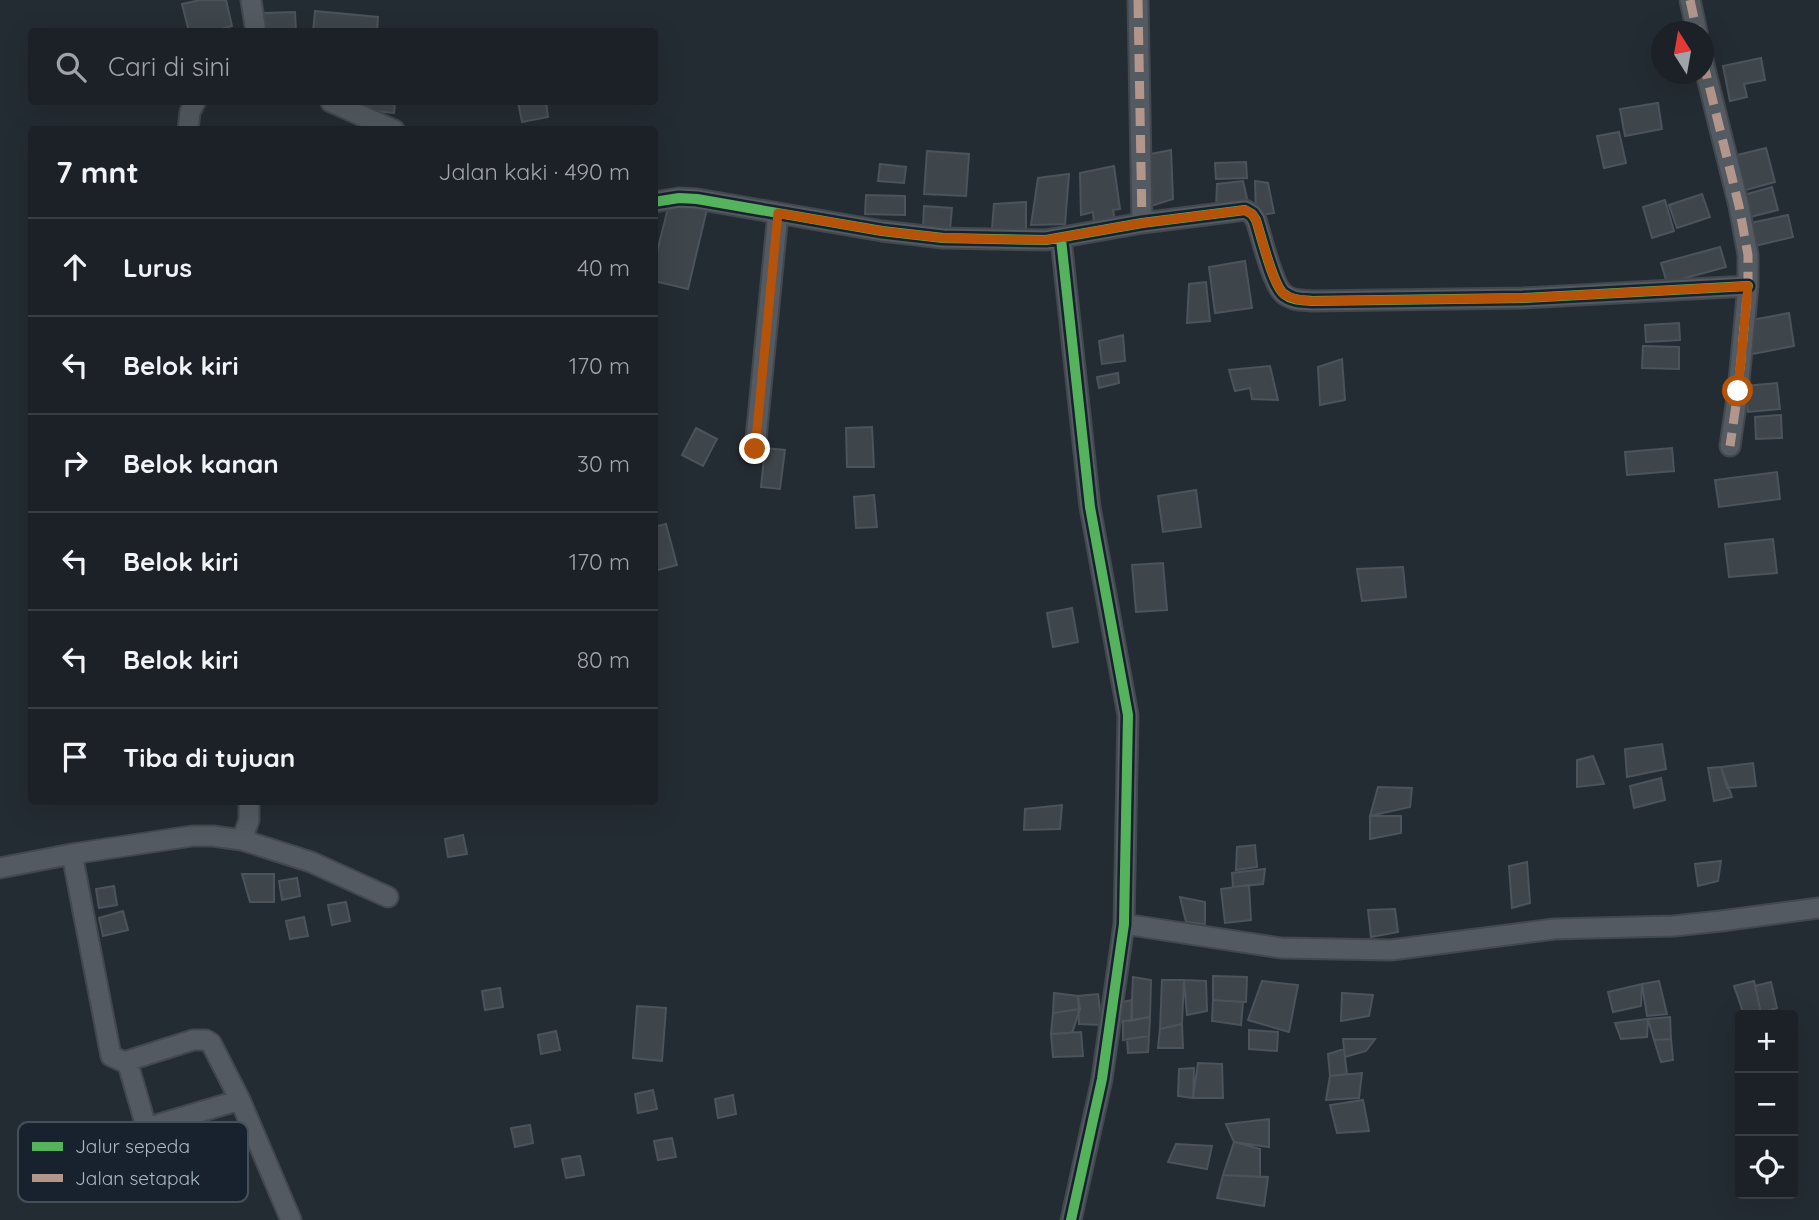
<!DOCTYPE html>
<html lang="id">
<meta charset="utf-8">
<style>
:root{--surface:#1b2126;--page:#282e32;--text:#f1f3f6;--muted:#a0a3a7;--line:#393e43}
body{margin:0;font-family:Quicksand,sans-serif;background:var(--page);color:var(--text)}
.controls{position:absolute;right:21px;bottom:21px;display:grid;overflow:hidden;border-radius:7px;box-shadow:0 7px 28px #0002}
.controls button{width:63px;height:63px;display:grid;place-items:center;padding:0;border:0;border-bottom:2px solid var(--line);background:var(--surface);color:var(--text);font:35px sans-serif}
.compass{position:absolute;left:1651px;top:21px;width:63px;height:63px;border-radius:50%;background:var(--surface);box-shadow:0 7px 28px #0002;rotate:349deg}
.stop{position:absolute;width:21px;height:21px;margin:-16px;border:5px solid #b45309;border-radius:50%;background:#fff}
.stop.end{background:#b45309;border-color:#fff;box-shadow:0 2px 7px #0008}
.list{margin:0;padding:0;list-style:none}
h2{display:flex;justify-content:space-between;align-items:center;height:91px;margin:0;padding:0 28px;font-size:30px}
h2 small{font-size:23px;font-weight:400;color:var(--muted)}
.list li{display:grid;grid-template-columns:46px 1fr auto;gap:21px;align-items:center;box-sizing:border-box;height:98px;padding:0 28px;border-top:2px solid var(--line)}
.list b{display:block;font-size:26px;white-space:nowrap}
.list em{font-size:23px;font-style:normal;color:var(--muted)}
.icon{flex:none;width:38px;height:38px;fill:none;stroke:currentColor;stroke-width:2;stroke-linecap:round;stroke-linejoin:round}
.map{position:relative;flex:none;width:1819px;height:1220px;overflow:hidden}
.search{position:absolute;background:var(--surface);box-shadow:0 7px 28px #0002;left:28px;top:28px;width:630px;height:77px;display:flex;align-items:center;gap:18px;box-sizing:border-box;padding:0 24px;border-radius:7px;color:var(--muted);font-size:26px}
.panel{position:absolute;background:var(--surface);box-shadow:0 7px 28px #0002;left:28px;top:126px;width:630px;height:679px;border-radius:7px}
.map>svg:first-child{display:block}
.building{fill:#3e454b;stroke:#4b535c;stroke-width:2}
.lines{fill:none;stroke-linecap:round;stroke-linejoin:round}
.minor-casing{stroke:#42484d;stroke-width:23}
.minor{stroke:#535a61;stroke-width:19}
.quiet{stroke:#b2968c;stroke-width:9;stroke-dasharray:18 9;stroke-linecap:butt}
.cycleway-casing{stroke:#17222e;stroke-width:15}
.cycleway{stroke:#56b35d;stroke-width:10}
.route{stroke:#b45309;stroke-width:9}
.key{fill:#17222e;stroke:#434f5c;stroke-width:2}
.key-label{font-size:19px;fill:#abb8c6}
</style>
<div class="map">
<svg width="1819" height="1220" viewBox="0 0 1819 1220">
<rect width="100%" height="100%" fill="#242c33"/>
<path class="building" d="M200 0H226L232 26 209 32H189L182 4Z
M315 11 378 17 377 32H313Z
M295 12 296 32H265L264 13Z
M1761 58 1765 80 1744 84 1747 97 1730 101 1723 66Z
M366 102H395L394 113 365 110Z
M518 102H546L548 117 522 122Z
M1658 103 1662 129 1625 136 1620 109Z
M1619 132 1626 163 1604 168 1597 136Z
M1766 148 1775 182 1742 191 1733 156Z
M1171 150 1173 199 1145 208V155Z
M927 151 969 154 966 196 924 194Z
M1246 162 1247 178 1216 179 1215 163Z
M880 164 906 167 904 183 878 181Z
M1114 166 1120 209 1113 210 1115 221 1094 223 1093 212 1081 215 1080 173Z
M1069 174 1065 224 1031 225 1038 178Z
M1243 181 1248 203 1216 209 1217 184Z
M1255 181 1268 183 1274 213 1256 216Z
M1772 187 1778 210 1750 217 1744 195Z
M1702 194 1710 217 1677 228 1669 205Z
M866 195 905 196V215L865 214Z
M670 200 707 209 688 289 654 281V264Z
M1665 200 1674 231 1652 238 1643 207Z
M1026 202V230L992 229 994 204Z
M924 206 952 208 950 229 923 227Z
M1788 215 1793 237 1755 246 1750 223Z
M1720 247 1726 267 1667 283 1661 263Z
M1245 261 1252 308 1215 313 1209 267Z
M1206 282 1210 321 1187 323 1189 284Z
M1789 313 1794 346 1752 354 1746 321Z
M1679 323 1680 340 1646 342 1645 325Z
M1123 335 1125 361 1102 364 1099 341Z
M1643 346 1679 347V369L1642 368Z
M1342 359 1345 400 1320 405 1318 367Z
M1270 366 1278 400 1252 399 1250 388 1235 391 1229 370Z
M1118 373 1119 383 1099 388 1097 377Z
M1777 383 1780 409 1748 412 1745 386Z
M1781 415 1782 438 1756 439 1755 417Z
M872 427 874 467H847L846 428Z
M696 428 717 439 703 466 682 455Z
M765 448 785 450 780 489 761 487Z
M1672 448 1674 471 1627 475 1625 452Z
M1777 472 1780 499 1719 507 1715 480Z
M1196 490 1201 527 1163 532 1158 496Z
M874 495 877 527 856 528 854 497Z
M666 524 677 565 654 571V527Z
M1773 539 1777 573 1729 577 1725 544Z
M1163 563 1167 610 1136 612 1132 565Z
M1403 567 1406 597 1362 601 1357 569Z
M1072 608 1078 642 1053 647 1047 613Z
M1662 744 1666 769 1627 777 1625 749Z
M1593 756 1604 784 1577 787V760Z
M1753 763 1756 786 1727 788 1721 767Z
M1721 767 1732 797 1714 801 1708 768Z
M1661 778 1665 800 1634 808 1630 786Z
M1378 787 1412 788 1410 807 1370 816Z
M1062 805 1060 829 1024 830 1025 809Z
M1370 816H1401V833L1370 839Z
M463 835 467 854 448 857 445 839Z
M1255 845 1257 867 1236 870 1237 847Z
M1721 861 1718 881 1698 886 1695 864Z
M1527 862 1530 903 1512 908 1509 866Z
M1265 869 1263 884 1233 887 1232 873Z
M242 874H274V902H250Z
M297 878 300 896 282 900 279 881Z
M1249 885 1251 920 1225 923 1221 889Z
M114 886 117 905 99 908 96 889Z
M1180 897 1205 902V924L1186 922Z
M346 902 350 921 332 925 328 905Z
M1395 909 1398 932 1371 937 1368 910Z
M123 911 128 930 103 936 99 918Z
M304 917 308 936 290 939 286 921Z
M1213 976 1247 977 1246 1002 1213 1000Z
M1133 977 1151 980 1150 1017 1131 1021Z
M1162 980H1184L1182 1024 1160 1029Z
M1184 980 1206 981 1207 1011 1187 1015Z
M1262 981 1298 985 1289 1032 1248 1020Z
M1659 981 1667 1014 1647 1016 1642 984Z
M1754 981 1761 1013 1744 1015 1734 986Z
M1771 982 1777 1008 1761 1013 1755 986Z
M1642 984 1641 1006 1613 1012 1608 992Z
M500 988 503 1007 485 1010 482 991Z
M1054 993 1078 996 1080 1009 1053 1013Z
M1342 993 1373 995 1369 1016 1341 1021Z
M1098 994 1102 1025 1079 1024 1078 996Z
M1132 1000V1020L1117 1022V1003Z
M1213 1000 1243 1002 1241 1025 1212 1021Z
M637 1006 666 1008 662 1061 633 1058Z
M1080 1009 1072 1033 1051 1034 1053 1013Z
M1150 1017 1149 1036 1123 1040V1021Z
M1670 1017 1671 1039 1654 1040 1648 1019Z
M1648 1019 1647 1037 1621 1039 1615 1023Z
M1182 1024 1183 1048H1158L1160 1029Z
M1249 1030 1278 1032 1277 1051 1249 1049Z
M556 1031 560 1050 541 1054 538 1035Z
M1081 1032 1083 1056 1053 1057 1051 1034Z
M1149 1036 1148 1052 1128 1053 1127 1039Z
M1343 1039H1375L1366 1051 1345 1057Z
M1671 1039 1673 1060 1661 1062 1654 1040Z
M1344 1049 1347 1074 1330 1076 1328 1054Z
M1198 1063 1222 1064 1223 1098H1193Z
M1194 1068 1193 1098 1178 1096 1179 1069Z
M1362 1073 1359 1098 1326 1100 1330 1076Z
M653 1090 657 1109 638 1113 635 1094Z
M733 1095 736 1114 718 1118 715 1099Z
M1363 1100 1369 1131 1337 1133 1330 1105Z
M1269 1119V1147L1234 1142 1226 1124Z
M530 1125 533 1143 515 1147 511 1128Z
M672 1138 676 1157 658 1160 654 1141Z
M1234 1142 1260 1149V1177L1223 1175Z
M1176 1144 1212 1146 1207 1169 1168 1162Z
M580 1156 584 1175 566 1178 562 1159Z
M1223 1175 1268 1177 1264 1206 1217 1198Z"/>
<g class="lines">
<defs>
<path id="minor" d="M251 0 256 32
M1138 0 1142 223
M1690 0 1697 32
M1703 61 1739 206 1748 255V286L1738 391 1730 446
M331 102 394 130
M188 130 190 112 195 102
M654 202 679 198 697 199 882 231 943 238 1046 240 1142 223 1245 210 1252 214 1256 220C1261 235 1273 286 1284 294 1293 301 1302 300 1312 301L1523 298 1748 286
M1061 239 1090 507 1128 715 1124 924 1102 1079 1071 1220
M755 449 778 213
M242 840 249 820V802
M72 854 111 1056 122 1061H127L193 1040H206L211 1043 240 1100 291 1220
M0 868 72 854 192 836H213L242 840 311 862 388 897
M1124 924 1281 948 1391 950 1554 929 1674 926 1721 921 1819 908
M127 1061 156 1160
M146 1128 240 1100"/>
</defs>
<use href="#minor" class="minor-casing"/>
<use href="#minor" class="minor"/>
<path class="quiet" d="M1138 0 1142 223
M1690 0 1697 32
M1703 61 1739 206 1748 255V286L1738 391 1730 446"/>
<defs>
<path id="cycleway" d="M654 202 679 198 697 199 882 231 943 238 1046 240 1142 223 1245 210 1252 214 1256 220C1261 235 1273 286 1284 294 1293 301 1302 300 1312 301L1523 298 1748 286
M1061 239 1090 507 1128 715 1124 924 1102 1079 1071 1220"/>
</defs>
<use href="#cycleway" class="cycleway-casing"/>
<use href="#cycleway" class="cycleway"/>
</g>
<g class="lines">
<path class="route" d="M755 449 778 213 882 231 943 238 1046 240 1142 223 1245 210 1252 214 1256 220C1261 235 1273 286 1284 294 1293 300 1302 300 1312 301L1523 298 1748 286 1738 391"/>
</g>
<rect x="18" y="1122" width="230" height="80" rx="10" class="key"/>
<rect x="32" y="1142" width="31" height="9" fill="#56b35d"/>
<rect x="32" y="1174" width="31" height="8" fill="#b2968c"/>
<g class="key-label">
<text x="75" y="1153">Jalur sepeda</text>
<text x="75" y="1185">Jalan setapak</text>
</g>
</svg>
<div class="controls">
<button>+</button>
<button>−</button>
<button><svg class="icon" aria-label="locate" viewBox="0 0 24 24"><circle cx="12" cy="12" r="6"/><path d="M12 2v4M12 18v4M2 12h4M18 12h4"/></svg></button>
</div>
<svg class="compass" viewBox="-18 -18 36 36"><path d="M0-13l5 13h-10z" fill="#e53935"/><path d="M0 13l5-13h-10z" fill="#a0a3a7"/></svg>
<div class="stop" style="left:1738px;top:391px"></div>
<div class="stop end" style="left:755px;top:449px"></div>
<div class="search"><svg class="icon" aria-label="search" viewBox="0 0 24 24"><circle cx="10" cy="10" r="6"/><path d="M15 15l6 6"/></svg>Cari di sini</div>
<section class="panel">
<h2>7 mnt<small>Jalan kaki · 490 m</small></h2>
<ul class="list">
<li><svg class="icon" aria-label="ahead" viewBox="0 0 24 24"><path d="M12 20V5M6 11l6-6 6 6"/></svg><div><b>Lurus</b></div><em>40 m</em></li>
<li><svg class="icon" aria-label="left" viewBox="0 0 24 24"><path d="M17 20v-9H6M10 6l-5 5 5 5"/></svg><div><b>Belok kiri</b></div><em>170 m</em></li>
<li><svg class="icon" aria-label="right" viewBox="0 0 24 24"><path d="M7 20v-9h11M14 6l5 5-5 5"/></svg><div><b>Belok kanan</b></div><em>30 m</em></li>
<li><svg class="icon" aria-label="left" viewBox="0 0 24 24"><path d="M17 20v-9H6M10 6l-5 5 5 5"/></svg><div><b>Belok kiri</b></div><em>170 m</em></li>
<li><svg class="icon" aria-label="left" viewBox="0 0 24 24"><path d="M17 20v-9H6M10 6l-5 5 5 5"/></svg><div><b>Belok kiri</b></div><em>80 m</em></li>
<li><svg class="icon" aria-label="arrive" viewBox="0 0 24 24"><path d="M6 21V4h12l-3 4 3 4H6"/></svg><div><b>Tiba di tujuan</b></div></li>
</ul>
</section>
</div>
